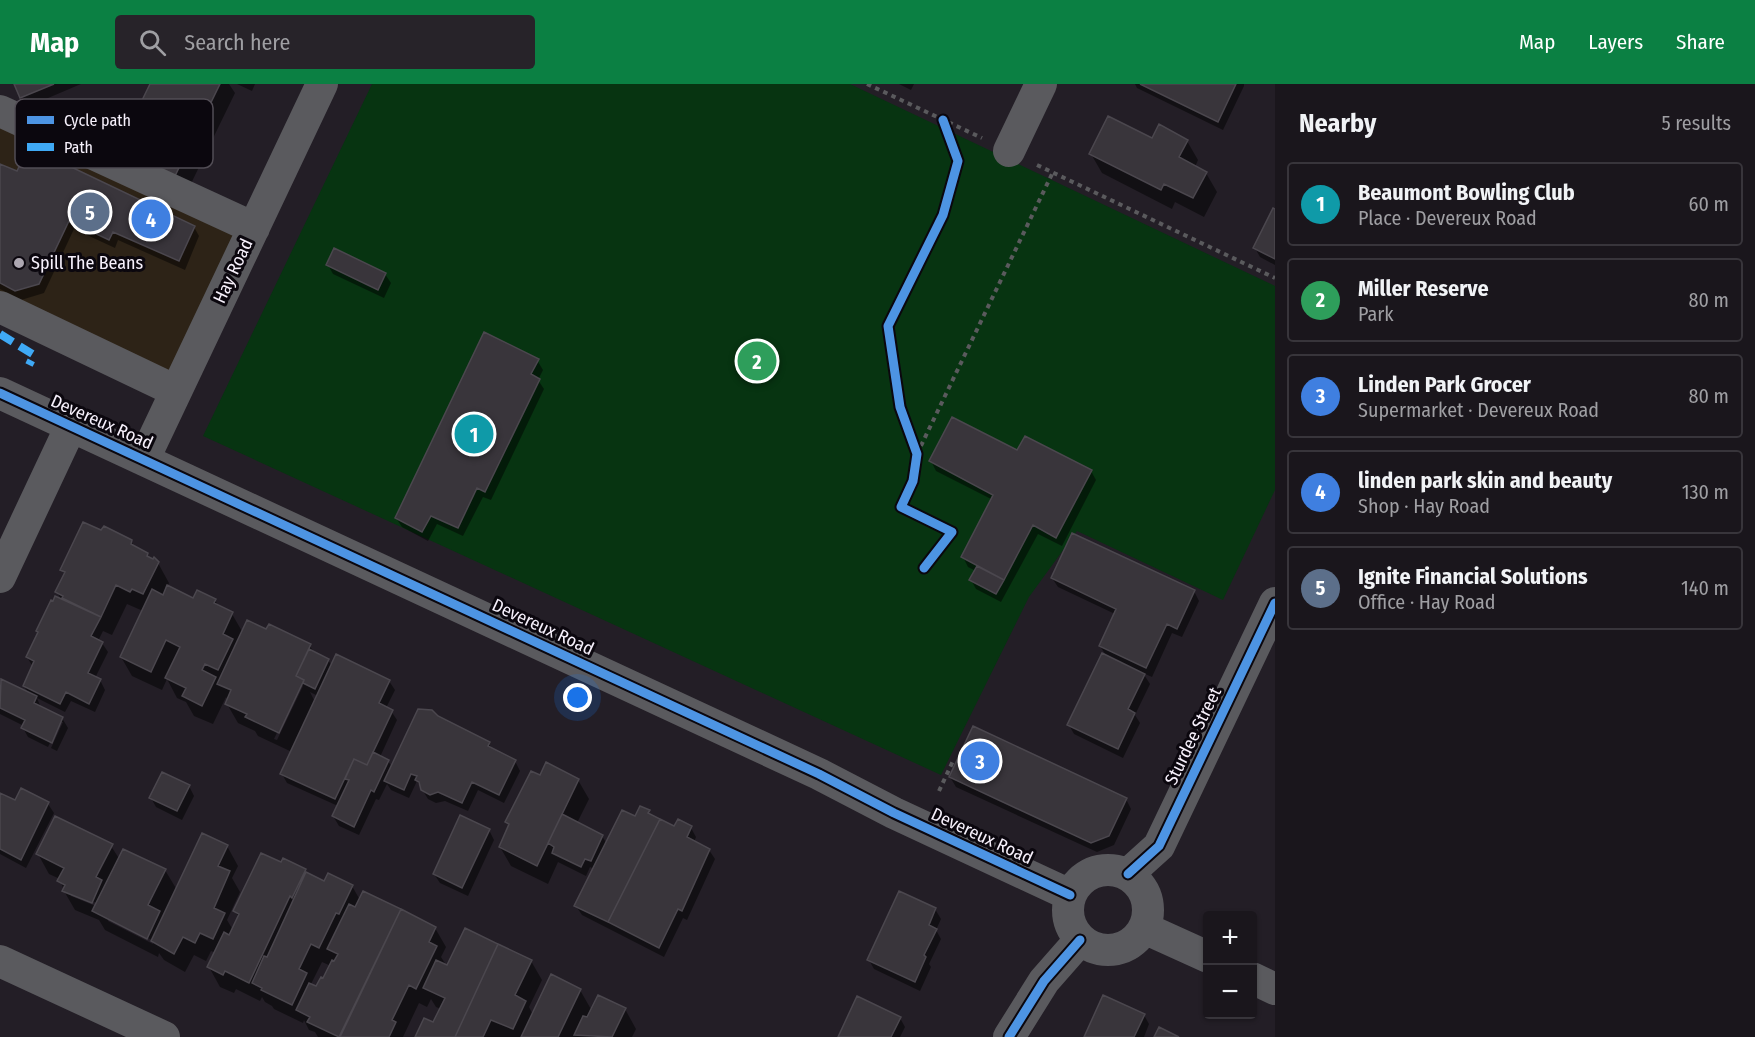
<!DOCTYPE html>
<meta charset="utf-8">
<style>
:root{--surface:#1a161c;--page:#272329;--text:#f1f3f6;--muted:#9f9fa3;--line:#38353b;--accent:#0b8043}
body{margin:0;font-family:"Fira Sans Condensed",sans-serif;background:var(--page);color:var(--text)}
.controls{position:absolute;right:18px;bottom:18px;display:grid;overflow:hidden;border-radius:6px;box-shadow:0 2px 4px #0004}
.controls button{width:54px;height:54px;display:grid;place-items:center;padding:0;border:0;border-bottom:2px solid var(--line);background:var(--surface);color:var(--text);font:30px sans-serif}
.you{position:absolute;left:578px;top:614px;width:21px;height:21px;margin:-15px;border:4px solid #fff;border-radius:50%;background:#1a73e8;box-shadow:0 0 0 9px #1a73e833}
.badge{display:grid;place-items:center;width:39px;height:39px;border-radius:50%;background:var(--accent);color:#fff;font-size:20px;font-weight:700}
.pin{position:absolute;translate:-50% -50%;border:3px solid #fff;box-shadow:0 2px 6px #0006}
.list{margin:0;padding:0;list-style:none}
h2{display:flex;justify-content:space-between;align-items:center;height:78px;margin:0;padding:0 24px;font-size:26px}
h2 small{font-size:20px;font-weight:400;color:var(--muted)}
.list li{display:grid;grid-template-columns:39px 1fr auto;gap:18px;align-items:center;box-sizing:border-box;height:84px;margin:0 12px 12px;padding:0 12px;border:2px solid var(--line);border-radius:6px}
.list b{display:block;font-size:22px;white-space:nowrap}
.list p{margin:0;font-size:20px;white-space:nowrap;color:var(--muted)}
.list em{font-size:20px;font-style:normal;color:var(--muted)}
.icon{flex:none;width:33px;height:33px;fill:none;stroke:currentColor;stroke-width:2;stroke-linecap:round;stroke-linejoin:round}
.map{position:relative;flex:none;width:1275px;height:953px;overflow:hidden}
header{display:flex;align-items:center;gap:36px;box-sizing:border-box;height:84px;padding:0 30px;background:var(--accent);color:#fff}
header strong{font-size:28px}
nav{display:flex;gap:33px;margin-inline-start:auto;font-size:21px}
.search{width:420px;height:54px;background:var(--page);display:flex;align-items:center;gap:15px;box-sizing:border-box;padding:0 21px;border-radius:6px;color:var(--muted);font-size:22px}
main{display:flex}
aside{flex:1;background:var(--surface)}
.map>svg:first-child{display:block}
.commercial{fill:#2d2317}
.green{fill:#073411}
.shadow{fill:#0007;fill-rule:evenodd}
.building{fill:#39353b;stroke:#4b474e;stroke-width:1.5}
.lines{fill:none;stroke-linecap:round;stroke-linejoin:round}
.path{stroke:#5a5a5d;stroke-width:4;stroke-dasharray:4.5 4.5;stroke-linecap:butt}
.minor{stroke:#5a5a5e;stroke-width:32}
.quiet{stroke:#3fa9f5;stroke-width:8;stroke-dasharray:15 8;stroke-linecap:butt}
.cycleway-casing{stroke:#0b070e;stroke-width:13}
.cycleway{stroke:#4d94e3;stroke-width:9}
.poi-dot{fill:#ada7b1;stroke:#0b070e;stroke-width:2}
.labels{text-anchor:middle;stroke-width:6;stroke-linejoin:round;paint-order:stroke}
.poi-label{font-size:18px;fill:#f7f1fc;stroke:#0b070e;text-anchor:start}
.street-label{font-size:18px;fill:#f7f1fc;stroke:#0b070e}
.key{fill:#0b070e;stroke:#524d55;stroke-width:1.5}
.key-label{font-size:16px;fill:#f7f1fc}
</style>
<header>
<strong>Map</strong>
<div class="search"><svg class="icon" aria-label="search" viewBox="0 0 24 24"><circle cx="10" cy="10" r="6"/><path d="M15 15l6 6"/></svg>Search here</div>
<nav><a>Map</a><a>Layers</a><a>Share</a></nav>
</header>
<main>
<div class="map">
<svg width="1275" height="953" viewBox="0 0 1275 953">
<rect width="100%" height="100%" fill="#231e26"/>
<path class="commercial" d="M0 27 254 144 176 307 0 223Z"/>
<path class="green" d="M372 0H850L1275 202V406L1223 516 1077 447 1029 513 941 691 203 352Z"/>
<path class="shadow" d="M16 0H81L27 23Z
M151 0H229L235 9 184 114 129 47Z
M237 0H255L252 7Z
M899 0H914L911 6Z
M1135 0H1244V2L1223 46 1137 4Z
M1153 56 1187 57 1198 76 1195 83 1206 89 1217 108 1204 133 1175 118 1172 125 1102 89 1091 70Z
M39 82 194 143 199 152 185 186 118 156 115 164 74 145 44 209 21 216 0 205V83L17 89Z
M1275 127V181L1260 173 1255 164Z
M328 181 385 190 391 199 384 214 333 190Z
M537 276 543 286 538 296 544 305 491 416 483 413 463 452 437 440 428 457 402 443 396 434Z
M1018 368 1091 387 1096 396 1062 462 1038 450 1001 518 976 505 971 496 976 487 968 483 963 473 993 416 936 387 931 377Z
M102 448 131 457 135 464 147 470 151 476 158 479 169 499 167 503 194 516H215L219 523 232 530 243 549 310 562 315 570 328 576 332 582 389 597 395 606 386 624 391 627 397 636 380 673 388 677 392 683 437 634 489 660 493 666 515 677 520 687 504 719 478 706 468 727 445 717 436 719 428 715 417 697 409 714 391 706 387 700 379 716 376 715 359 751 339 742 333 732 338 722 287 699 282 690 292 668 258 652 255 647 238 639 227 620 228 616 226 613 213 640 194 632 186 618 177 614 167 595 162 606 132 592 121 573 143 527 127 520 112 551 103 547 98 557 102 559 108 568 95 594 100 596 105 606 95 628 71 617 65 628 37 614 41 624 62 634 68 644 57 667 51 664 63 638H60L48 663 28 653 23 644 24 642 0 630V600L1 597 29 610 24 602 33 583 27 573 39 549 37 547 62 517 57 508 65 491 62 485ZM301 599 303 602 277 656 274 655ZM310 608 318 612 315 618Z
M1052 494 1194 507 1199 517 1182 553 1172 549 1152 593 1143 589 1150 600 1135 631 1140 639 1123 674 1074 650 1069 641 1107 573 1100 562 1115 530 1058 503Z
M540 693 578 696 589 715 577 739 602 752 607 760 636 734 648 728 651 732 675 744H691L696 753 694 758 709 766 715 775 687 836 683 834 664 873 582 831 576 822 594 785 590 783 586 792 558 778 548 800 511 782 500 763 510 743 507 738Z
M950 693 1126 715 1131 725 1114 761 1097 768 956 703Z
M189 702 194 712 182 736 156 723 151 714Z
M22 706 48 720 54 729 26 784 0 770V711L16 718Z
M489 746 494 756 468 812 440 799 434 790Z
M111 762 120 776 165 786 177 806 227 762 238 782 232 794 240 808 227 836 233 846 239 834 235 827 282 780 305 786 308 791 325 799 352 802 360 816 364 809 435 844 446 863 441 873 448 884 531 877 542 896 529 923 533 931 580 906 592 927 625 925 636 945 632 953H417L434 940 441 925 436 923 431 915 427 923 419 919 403 953H318L315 948 309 946 304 936 303 939 274 925 272 922 265 918 262 913 260 917 236 905 234 909 220 903 209 883 216 869 211 867 206 877 194 871 185 888 164 876 159 869 158 873 105 846 99 836 75 826 64 807 60 795 49 790 38 770ZM71 809 99 820 98 823 71 812ZM108 834 154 857 153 860 108 837ZM322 878 331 882 324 897 317 904 311 900Z
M935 825 941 835 936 846 941 855 929 880 931 883 920 907 874 885 869 876Z
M1144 931 1149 940 1144 953H1086Z
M900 934 905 943 900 953H839Z"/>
<path class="building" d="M14 0H54L20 14Z
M150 0H220L173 96 100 60 111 38 128 45Z
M1140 0H1236L1218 38Z
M1108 32 1152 54 1159 40 1188 56 1179 73 1207 88 1193 114 1164 100 1161 106 1089 70Z
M44 70 195 142 179 177 113 148 109 156 69 137 39 200 15 207 0 199V80L17 87 24 72 39 80Z
M1273 124 1275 125V175L1253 164Z
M334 164 386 189 378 206 326 181Z
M484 248 539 275 531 290 540 295 485 408 477 404 458 444 431 432 422 448 395 434Z
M952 333 1017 366 1025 352 1092 386 1056 454 1033 441 1004 496 961 473 993 411 929 377Z
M83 438 101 446 104 442 132 456 131 460 148 469 147 472 153 475 154 473 159 478 143 510 132 505 130 508 116 501 101 533 62 514 63 512 55 508 65 488 60 486Z
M1072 449 1195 506 1177 545 1167 540 1146 584 1099 562 1116 525 1051 494Z
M977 482 1004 496 996 510 969 496Z
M167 501 193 514 197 506 216 515 214 519 233 528 223 550 233 555 218 586 205 580 202 586 216 593 202 622 182 612 186 604 165 594 180 563 166 556 151 588 120 573 152 505 163 511Z
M55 512 101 533 91 552 103 558 88 589 101 595 89 620 66 608 60 620 23 602 34 577 26 573 38 548 36 547 51 516 53 517Z
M247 536 266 545 269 540 311 560 296 592 304 596 279 649 245 633 247 630 225 620 231 606 217 600Z
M309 565 329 575 315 605 303 599 304 596 296 592Z
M1102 569 1145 590 1128 625 1135 629 1118 665 1067 641Z
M336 570 390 596 379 619 393 626 367 681 354 675 335 715 280 690Z
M1 595 37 612 34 619 63 633 52 659 21 644 25 636 0 624Z
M418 625 432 626 438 632 490 658 488 662 516 676 499 711 472 698 462 719 438 708 430 711 421 706 419 698 415 696 417 692 411 690 404 706 384 697Z
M973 642 1127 714 1109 752 1091 759 949 693Z
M373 668 389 676 374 708 371 706 354 743 332 732 349 696 345 695 354 675 367 681Z
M546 678 579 695 537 782 499 763 509 740 505 738 531 687 540 691Z
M162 688 190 701 177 727 149 714Z
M21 704 49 718 21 776 0 765V709L15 716Z
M640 722 650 726 648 729 660 735 608 838 574 822 622 726 635 732Z
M562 730 603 751 591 777 585 775 581 783 552 769 554 763 548 759Z
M460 731 490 745 462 804 433 790Z
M55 732 113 760 96 793 102 796 92 819 62 807 65 801 57 797 64 784 36 770Z
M660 735 674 742 678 735 692 742 687 753 710 765 682 827 678 825 659 864 608 838Z
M202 749 228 761 218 782 230 787 214 824 225 829 213 855 200 849 195 859 183 853 174 870 151 857Z
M123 765 166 785 148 821 160 827 147 855 92 827Z
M261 769 281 778 283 774 306 785 292 814 290 812 249 899 225 887 223 891 207 883 224 848 229 851 239 830 233 827Z
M306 788 324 797 328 789 353 801 339 830 336 829 319 864 311 860 299 885 307 889 292 921 261 906 262 904 252 899 264 872 267 873Z
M363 807 401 825 339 953 307 938 310 933 296 926 309 899 316 902 321 893 323 894 332 876 334 877 338 870 327 865 349 820 355 823Z
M899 807 936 824 929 841 937 845 924 871 926 873 915 898 867 876Z
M401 825 436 843 429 858 437 862 416 905 409 901 392 936 396 938 389 953H340Z
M465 844 498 860 455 953H415L424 934 433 938 445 914 423 904 436 876 447 881Z
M498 860 532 876 515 911 526 917 513 945 491 936 483 953H455Z
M551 890 581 905 558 953H521Z
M598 911 626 924 612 953 574 951 583 932 587 933Z
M1103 911 1145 930 1134 953H1084Z
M857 912 901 933 891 953H838Z
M1159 943 1179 953H1154Z"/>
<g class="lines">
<path class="path" d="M867 0 982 54
M1037 81 1275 194
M917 370 1053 88
M939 707 953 677"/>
<path class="minor" d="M0 27 254 144
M1009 67 1041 0
M0 223 176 307
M0 309 819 690 894 729 1070 811
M144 375 322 0
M0 493 71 342
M1068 826a40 40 0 1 1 80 0a40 40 0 1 1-80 0Z
M1128 790 1159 762 1275 519
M1144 844 1208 873
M0 877 164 953
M1252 894 1275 905
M1009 953 1044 897 1080 856"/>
<path class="quiet" d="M0 250 34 271 29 281"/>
<defs>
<path id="cycleway" d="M0 309 819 690 894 729 1070 811
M924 484 952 448 901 423 913 397 917 370 900 323 888 242 943 131 958 77 943 36
M1128 790 1159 762 1275 519
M1009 953 1044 897 1080 856"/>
</defs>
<use href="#cycleway" class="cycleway-casing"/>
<use href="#cycleway" class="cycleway"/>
</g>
<circle class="poi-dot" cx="19" cy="179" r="6"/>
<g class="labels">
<g class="poi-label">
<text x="31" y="185">Spill The Beans</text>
</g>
<g class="street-label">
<text transform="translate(233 187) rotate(-65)" y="6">Hay Road</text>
<text transform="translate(102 338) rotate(24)" y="6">Devereux Road</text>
<text transform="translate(543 543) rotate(25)" y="6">Devereux Road</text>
<text transform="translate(1193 652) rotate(-64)" y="6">Sturdee Street</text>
<text transform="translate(982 752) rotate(25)" y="6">Devereux Road</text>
</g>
</g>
<rect x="15" y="15" width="198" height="69" rx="9" class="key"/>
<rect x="27" y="32" width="27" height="8" fill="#4d94e3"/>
<rect x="27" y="59" width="27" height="8" fill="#3fa9f5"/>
<g class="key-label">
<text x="64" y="42">Cycle path</text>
<text x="64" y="69">Path</text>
</g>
</svg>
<div class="controls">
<button>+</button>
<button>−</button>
</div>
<div class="you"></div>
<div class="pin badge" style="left:474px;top:350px;background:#0f9aa8">1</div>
<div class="pin badge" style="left:757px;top:277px;background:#2e9e5b">2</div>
<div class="pin badge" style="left:980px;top:677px;background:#3f7fe0">3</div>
<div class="pin badge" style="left:151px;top:135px;background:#3f7fe0">4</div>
<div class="pin badge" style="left:90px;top:128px;background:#5c6f8a">5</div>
</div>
<aside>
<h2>Nearby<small>5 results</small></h2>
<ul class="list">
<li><span class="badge" style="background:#0f9aa8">1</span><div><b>Beaumont Bowling Club</b><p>Place · Devereux Road</p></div><em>60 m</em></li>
<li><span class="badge" style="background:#2e9e5b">2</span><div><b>Miller Reserve</b><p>Park</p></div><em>80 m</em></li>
<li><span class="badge" style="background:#3f7fe0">3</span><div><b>Linden Park Grocer</b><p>Supermarket · Devereux Road</p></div><em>80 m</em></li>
<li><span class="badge" style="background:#3f7fe0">4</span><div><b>linden park skin and beauty</b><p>Shop · Hay Road</p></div><em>130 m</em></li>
<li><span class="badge" style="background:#5c6f8a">5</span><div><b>Ignite Financial Solutions</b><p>Office · Hay Road</p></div><em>140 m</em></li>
</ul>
</aside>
</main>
